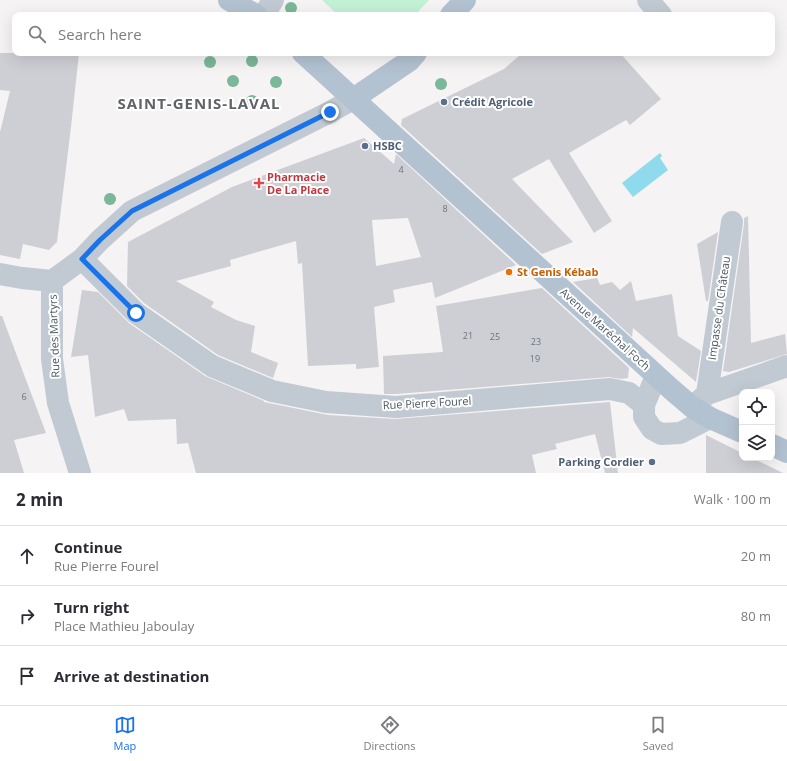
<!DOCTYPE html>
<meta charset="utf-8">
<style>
:root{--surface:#fff;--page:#f7f7f7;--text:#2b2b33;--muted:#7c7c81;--line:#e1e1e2;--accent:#1a73e8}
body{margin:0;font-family:"Open Sans",sans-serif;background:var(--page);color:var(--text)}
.controls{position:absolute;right:12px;bottom:12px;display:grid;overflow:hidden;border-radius:8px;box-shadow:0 4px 16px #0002}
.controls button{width:36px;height:36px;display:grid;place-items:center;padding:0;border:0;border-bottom:1px solid var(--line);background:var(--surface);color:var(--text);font:20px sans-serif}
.stop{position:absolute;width:12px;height:12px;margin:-9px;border:3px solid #1a73e8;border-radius:50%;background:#fff}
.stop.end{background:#1a73e8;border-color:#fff;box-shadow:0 1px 4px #0008}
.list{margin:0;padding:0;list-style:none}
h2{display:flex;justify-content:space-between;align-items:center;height:52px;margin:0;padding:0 16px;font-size:17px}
h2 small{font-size:13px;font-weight:400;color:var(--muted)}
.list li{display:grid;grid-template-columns:26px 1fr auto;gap:12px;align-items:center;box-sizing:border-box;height:60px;padding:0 16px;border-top:1px solid var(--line)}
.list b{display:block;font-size:15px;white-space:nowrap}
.list p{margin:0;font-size:13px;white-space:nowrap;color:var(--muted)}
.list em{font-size:13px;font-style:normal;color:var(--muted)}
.icon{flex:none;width:22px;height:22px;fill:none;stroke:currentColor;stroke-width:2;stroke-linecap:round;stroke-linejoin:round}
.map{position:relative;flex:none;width:787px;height:473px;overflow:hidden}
.search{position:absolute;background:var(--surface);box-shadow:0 4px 16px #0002;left:12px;right:12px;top:12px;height:44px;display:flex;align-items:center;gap:10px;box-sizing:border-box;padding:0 14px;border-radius:8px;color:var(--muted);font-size:15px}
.sheet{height:232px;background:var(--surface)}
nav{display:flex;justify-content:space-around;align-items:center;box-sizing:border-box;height:56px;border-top:1px solid var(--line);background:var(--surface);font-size:11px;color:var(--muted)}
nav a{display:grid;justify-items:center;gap:2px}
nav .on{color:var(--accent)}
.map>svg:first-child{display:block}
.green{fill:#c3f1d5}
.water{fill:#90daee}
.building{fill:#cdcfd5;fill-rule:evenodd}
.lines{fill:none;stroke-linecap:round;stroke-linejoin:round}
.minor{stroke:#c1cad2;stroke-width:22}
.major{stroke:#b3c2d1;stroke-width:22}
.tree{fill:#7bb799}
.route{stroke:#1a73e8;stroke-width:5}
.service-dot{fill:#5c6f8a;stroke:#fff;stroke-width:1.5}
.health-dot{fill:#e0444e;stroke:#fff;stroke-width:1.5}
.food-dot{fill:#e8710a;stroke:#fff;stroke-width:1.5}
.labels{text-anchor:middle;stroke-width:4;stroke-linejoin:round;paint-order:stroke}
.number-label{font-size:9px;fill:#6b747e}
.service-label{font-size:11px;font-weight:bold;fill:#4e5e75;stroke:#fff;text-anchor:start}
.health-label{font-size:11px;font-weight:bold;fill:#be3a42;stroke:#fff;text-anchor:start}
.food-label{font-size:11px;font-weight:bold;fill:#c56008;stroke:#fff;text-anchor:start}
.street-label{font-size:11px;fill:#4a5661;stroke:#fff}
.district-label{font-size:15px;font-weight:bold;letter-spacing:1px;fill:#5f6368;stroke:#fff}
</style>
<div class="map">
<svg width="787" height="473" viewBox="0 0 787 473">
<rect width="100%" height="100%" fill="#f5f3f3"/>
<path class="green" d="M322 0H429L415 15H338Z"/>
<path class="water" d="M660 153 662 156 660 158 668 170 633 197 622 183Z"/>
<path class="building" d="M0 53H79L71 127 57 242 49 250 23 244 20 259 0 255V132L10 91 0 90Z
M522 53H620L661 99 630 125 626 120 569 153 612 221 594 233 549 159 512 179 573 242 542 254 401 125 402 119 504 69Z
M364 138 394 164 396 154 516 265 435 298 432 282 393 290 395 302 374 307 379 367 356 369V364L308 366 302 263 298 264 296 241 230 260 231 266 176 281 214 302 211 307 236 320 255 326 251 352 278 363 273 378 218 355 144 303 127 286 128 242 232 187ZM408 218 421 257 376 266 372 220Z
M748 216 751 343 785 334 787 354 729 372 723 371 744 224V218Z
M718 232 708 301H706L697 244Z
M597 278 600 285 612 282 620 290 631 281 636 301 672 294 678 336 701 351 696 382 633 328 632 337 573 282Z
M542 288 629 368 628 378 621 379 609 377 396 394H384L383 356 443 352 436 306Z
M82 290 98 292 129 323 205 376 264 401V402L328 415 395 419 610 402 618 473H605L595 434 555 444 557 449 532 455 536 473H196L188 443 177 444 176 419 128 421 124 409 95 417 88 355 71 357Z
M0 316H2L46 433 14 440 24 473H0Z
M706 435 742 453V458H752L783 473H706Z"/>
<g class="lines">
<path class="minor" d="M648 0 661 15
M264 15 273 0
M82 259 136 313 212 366 272 391 326 402 396 407 610 389 629 393 644 405
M0 274 22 278 52 281
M656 376 644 405V417L652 429 661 434 680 433 710 418
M707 394 732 222
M698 402 707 394 787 366
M80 473 58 403 52 359V281L82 259 100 240 132 211 330 112 353 99"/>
<path class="major" d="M229 0 256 15
M451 15 465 0
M303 53 671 389 692 407 710 418 742 432
M353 99 409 61 416 53
M772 445 787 452"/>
</g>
<g class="tree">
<circle cx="291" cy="8" r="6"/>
<circle cx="252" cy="61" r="6"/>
<circle cx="210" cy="62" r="6"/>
<circle cx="233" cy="81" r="6"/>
<circle cx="276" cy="82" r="6"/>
<circle cx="441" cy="84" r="6"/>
<circle cx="252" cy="101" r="6"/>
<circle cx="110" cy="199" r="6"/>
</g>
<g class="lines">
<path class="route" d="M136 313 82 259 100 240 132 211 330 112"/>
</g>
<g class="service-dot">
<circle cx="444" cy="102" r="4"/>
<circle cx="365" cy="146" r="4"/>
<circle cx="652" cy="462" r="4"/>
</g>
<path class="health-dot" d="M257 177h4v4h4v4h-4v4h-4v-4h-4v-4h4z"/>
<circle class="food-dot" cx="509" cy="272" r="4"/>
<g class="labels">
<g class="number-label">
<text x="401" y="173">4</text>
<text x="445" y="212">8</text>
<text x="468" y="339">21</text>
<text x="495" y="340">25</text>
<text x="536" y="345">23</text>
<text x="535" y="362">19</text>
<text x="24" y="400">6</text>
</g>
<g class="service-label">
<text x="452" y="106">Crédit Agricole</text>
<text x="373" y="150">HSBC</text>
<text x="644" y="466" text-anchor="end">Parking Cordier</text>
</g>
<g class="health-label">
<text x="267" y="181">Pharmacie<tspan x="267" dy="13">De La Place</tspan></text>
</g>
<g class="food-label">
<text x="517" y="276">St Genis Kébab</text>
</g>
<g class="street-label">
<text transform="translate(719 308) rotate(-82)" y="4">Impasse du Château</text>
<text transform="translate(605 329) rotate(42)" y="4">Avenue Maréchal Foch</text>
<text transform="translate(54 336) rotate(-92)" y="4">Rue des Martyrs</text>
<text transform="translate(427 403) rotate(-3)" y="4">Rue Pierre Fourel</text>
</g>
<g class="district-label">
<text x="199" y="109">SAINT-GENIS-LAVAL</text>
</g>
</g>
</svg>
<div class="controls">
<button><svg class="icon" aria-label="locate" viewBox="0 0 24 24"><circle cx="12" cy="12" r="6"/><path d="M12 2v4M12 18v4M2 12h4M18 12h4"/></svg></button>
<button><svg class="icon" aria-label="layers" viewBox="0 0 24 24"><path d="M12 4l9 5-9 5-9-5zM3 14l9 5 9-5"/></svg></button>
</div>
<div class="stop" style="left:136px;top:313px"></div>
<div class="stop end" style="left:330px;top:112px"></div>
<div class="search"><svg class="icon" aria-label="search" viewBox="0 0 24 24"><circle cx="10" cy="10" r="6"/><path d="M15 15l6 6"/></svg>Search here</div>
</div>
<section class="sheet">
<h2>2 min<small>Walk · 100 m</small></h2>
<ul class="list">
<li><svg class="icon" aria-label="ahead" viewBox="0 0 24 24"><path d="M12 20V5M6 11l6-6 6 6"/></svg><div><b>Continue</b><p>Rue Pierre Fourel</p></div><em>20 m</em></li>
<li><svg class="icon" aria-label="right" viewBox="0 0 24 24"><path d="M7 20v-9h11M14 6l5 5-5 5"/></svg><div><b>Turn right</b><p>Place Mathieu Jaboulay</p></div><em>80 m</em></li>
<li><svg class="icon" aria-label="arrive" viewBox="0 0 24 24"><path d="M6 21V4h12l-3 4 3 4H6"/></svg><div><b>Arrive at destination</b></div></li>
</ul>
</section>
<nav>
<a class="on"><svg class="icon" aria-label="map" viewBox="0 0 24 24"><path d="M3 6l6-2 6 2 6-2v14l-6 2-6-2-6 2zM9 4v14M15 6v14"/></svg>Map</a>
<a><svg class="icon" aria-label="directions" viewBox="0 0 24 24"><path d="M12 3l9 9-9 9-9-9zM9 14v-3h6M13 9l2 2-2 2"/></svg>Directions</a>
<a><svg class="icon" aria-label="saved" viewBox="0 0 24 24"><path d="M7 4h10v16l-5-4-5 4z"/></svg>Saved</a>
</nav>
